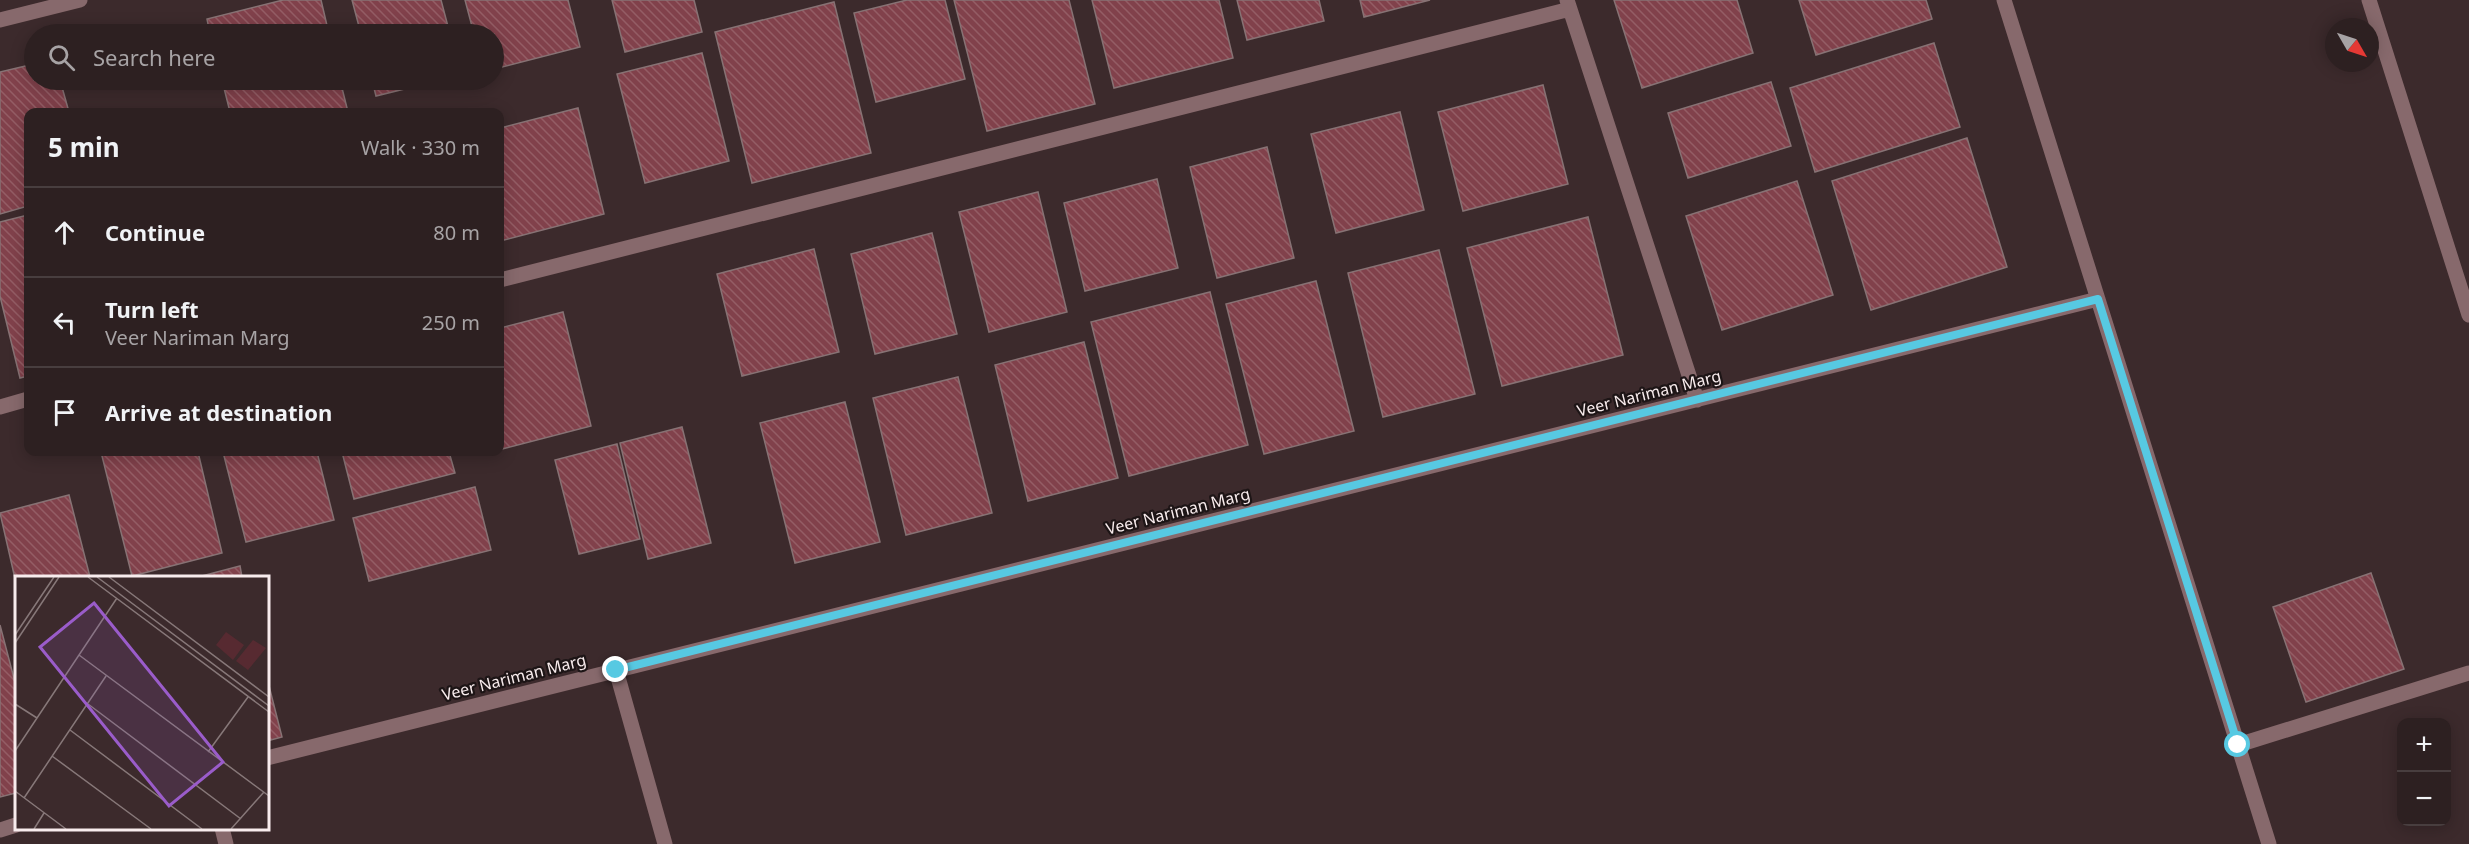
<!DOCTYPE html>
<meta charset="utf-8">
<style>
:root{--surface:#2d2021;--page:#392d2e;--text:#f1f3f6;--muted:#a7a3a5;--line:#483e3f}
body{margin:0;font-family:"Noto Sans",sans-serif;background:var(--page);color:var(--text)}
.controls{position:absolute;right:18px;bottom:18px;display:grid;overflow:hidden;border-radius:12px;box-shadow:0 3px 15px #0003}
.controls button{width:54px;height:54px;display:grid;place-items:center;padding:0;border:0;border-bottom:2px solid var(--line);background:var(--surface);color:var(--text);font:30px sans-serif}
.compass{position:absolute;left:2325px;top:18px;width:54px;height:54px;border-radius:50%;background:var(--surface);box-shadow:0 3px 15px #0003;rotate:129deg}
.stop{position:absolute;width:18px;height:18px;margin:-14px;border:4px solid #57c9e2;border-radius:50%;background:#fff}
.stop.end{background:#57c9e2;border-color:#fff;box-shadow:0 2px 6px #0008}
.list{margin:0;padding:0;list-style:none}
h2{display:flex;justify-content:space-between;align-items:center;height:78px;margin:0;padding:0 24px;font-size:26px}
h2 small{font-size:20px;font-weight:400;color:var(--muted)}
.list li{display:grid;grid-template-columns:39px 1fr auto;gap:18px;align-items:center;box-sizing:border-box;height:90px;padding:0 24px;border-top:2px solid var(--line)}
.list b{display:block;font-size:22px;white-space:nowrap}
.list p{margin:0;font-size:20px;white-space:nowrap;color:var(--muted)}
.list em{font-size:20px;font-style:normal;color:var(--muted)}
.icon{flex:none;width:33px;height:33px;fill:none;stroke:currentColor;stroke-width:2;stroke-linecap:round;stroke-linejoin:round}
.map{position:relative;flex:none;width:2469px;height:844px;overflow:hidden}
.search{position:absolute;background:var(--surface);box-shadow:0 3px 15px #0003;left:24px;top:24px;width:480px;height:66px;display:flex;align-items:center;gap:15px;box-sizing:border-box;padding:0 21px;border-radius:33px;color:var(--muted);font-size:22px}
.panel{position:absolute;background:var(--surface);box-shadow:0 3px 15px #0003;left:24px;top:108px;width:480px;height:348px;border-radius:12px}
.map>svg:first-child{display:block}
.building{fill:url(#building-back-hatch);stroke:#877274;stroke-width:1.5}
.lines{fill:none;stroke-linecap:round;stroke-linejoin:round}
.service{stroke:#87696c;stroke-width:15}
.minor{stroke:#87696c;stroke-width:15}
.route{stroke:#57c9e2;stroke-width:8}
.labels{text-anchor:middle;stroke-width:4.5;stroke-linejoin:round;paint-order:stroke}
.street-label{font-size:16px;fill:#f8eced;stroke:#1d1516}
.inset-road{fill:none;stroke:#877879;stroke-width:1.5}
.view{fill:#9a5cca;fill-opacity:0.15;stroke:#9a5cca;stroke-width:3}
.inset-edge{fill:none;stroke:#f8eced;stroke-width:3}
</style>
<div class="map">
<svg width="2469" height="844" viewBox="0 0 2469 844">
<defs>
<pattern id="building-back-hatch" width="6" height="6" patternUnits="userSpaceOnUse" patternTransform="scale(1.5)"><rect width="6" height="6" fill="#81414b"/><path d="M-1 5l2 2M0 0l6 6M5-1l2 2" fill="none" stroke="#945d65"/></pattern>
</defs>
<rect width="100%" height="100%" fill="#3c2a2c"/>
<path class="building" d="M283 0H321L329 34H210L207 19Z
M352 0H441L450 34H361Z
M465 0H568L580 47 494 69V34H474Z
M612 0H694L702 32 625 52Z
M907 0H945L965 79 876 102 854 13Z
M954 0H1069L1095 104 987 131Z
M1092 0H1219L1233 58 1114 88Z
M1237 0H1319L1324 21 1247 40Z
M1360 0H1430L1364 17Z
M1614 0H1737L1753 53 1642 88Z
M1799 0H1926L1932 19 1816 55Z
M834 2 871 153 752 183 715 32Z
M1934 43 1960 127 1815 172 1790 88Z
M702 53 729 161 645 183 617 74Z
M34 64V80H60L69 112H28V206L0 214V72Z
M222 80H340L348 112H230Z
M372 80H441L376 96Z
M1771 82 1791 146 1688 178 1668 113Z
M1543 85 1568 184 1463 211 1438 112Z
M578 108 604 214 500 241V128Z
M1400 112 1424 210 1336 233 1311 134Z
M1967 138 2007 267 1871 310 1832 181Z
M1267 147 1294 258 1217 278 1190 167Z
M1157 179 1178 268 1085 291 1064 203Z
M1797 181 1833 295 1722 330 1686 216Z
M1038 192 1067 312 989 332 959 212Z
M28 215V376L20 378 0 296V222Z
M1588 217 1623 355 1502 386 1467 248Z
M932 233 957 334 875 354 851 254Z
M814 249 839 352 742 376 717 274Z
M1439 250 1475 394 1383 417 1348 273Z
M1316 281 1354 431 1264 454 1226 304Z
M1210 292 1248 445 1129 476 1091 322Z
M563 312 591 426 502 449 500 437V328Z
M1084 342 1118 478 1028 501 995 365Z
M958 377 992 513 906 535 873 398Z
M845 402 880 542 795 563 760 423Z
M682 427 711 543 648 559 620 443Z
M617 444 640 539 579 554 555 460Z
M101 452H198L222 553 132 576Z
M223 452H317L334 520 246 542Z
M342 452H449L455 473 354 499Z
M475 487 491 550 369 581 353 518Z
M69 495 90 577H16V583L0 513Z
M240 566 242 577H198Z
M2371 573 2404 669 2306 702 2273 607Z
M0 625 16 686V793L0 797Z
M267 678 282 737 267 741Z"/>
<g class="lines">
<path class="service" d="M2369 0 2469 315
M616 670 665 844
M2238 745 2469 673"/>
<path class="minor" d="M1567 0 1697 400
M2004 0 2269 844
M0 20 80 0
M500 280 1570 9
M0 407 28 399
M267 758 2098 299
M222 828 226 844
M0 830 16 825"/>
</g>
<g class="lines">
<path class="route" d="M616 670 2098 299 2238 745"/>
</g>
<g class="labels">
<g class="street-label">
<text transform="translate(1649 393) rotate(-14)" y="6">Veer Nariman Marg</text>
<text transform="translate(1178 511) rotate(-14)" y="6">Veer Nariman Marg</text>
<text transform="translate(514 677) rotate(-14)" y="6">Veer Nariman Marg</text>
</g>
</g>
<g transform="translate(15 576)">
<rect width="254" height="254" fill="#3c2a2c"/>
<path d="M211 56 229 69 218 84 201 69ZM238 64 251 72 233 94 221 85Z" fill="#572a31"/>
<path class="inset-road" d="M73 1 254 136M82 1 254 130M94 1 254 121M0 59 39 1M0 67 44 1M64 79 254 220M0 128 22 142M73 128 226 243M55 154 187 253M0 175 102 22M193 176 233 121M37 180 136 253M0 215 51 253M9 222 91 100M19 253 29 237M216 253 249 216"/>
<path class="view" d="M79 27 208 186 154 230 25 71Z"/>
<rect width="254" height="254" class="inset-edge"/>
</g>
</svg>
<div class="controls">
<button>+</button>
<button>−</button>
</div>
<svg class="compass" viewBox="-18 -18 36 36"><path d="M0-13l5 13h-10z" fill="#e53935"/><path d="M0 13l5-13h-10z" fill="#a7a3a5"/></svg>
<div class="stop" style="left:2238px;top:745px"></div>
<div class="stop end" style="left:616px;top:670px"></div>
<div class="search"><svg class="icon" aria-label="search" viewBox="0 0 24 24"><circle cx="10" cy="10" r="6"/><path d="M15 15l6 6"/></svg>Search here</div>
<section class="panel">
<h2>5 min<small>Walk · 330 m</small></h2>
<ul class="list">
<li><svg class="icon" aria-label="ahead" viewBox="0 0 24 24"><path d="M12 20V5M6 11l6-6 6 6"/></svg><div><b>Continue</b></div><em>80 m</em></li>
<li><svg class="icon" aria-label="left" viewBox="0 0 24 24"><path d="M17 20v-9H6M10 6l-5 5 5 5"/></svg><div><b>Turn left</b><p>Veer Nariman Marg</p></div><em>250 m</em></li>
<li><svg class="icon" aria-label="arrive" viewBox="0 0 24 24"><path d="M6 21V4h12l-3 4 3 4H6"/></svg><div><b>Arrive at destination</b></div></li>
</ul>
</section>
</div>
